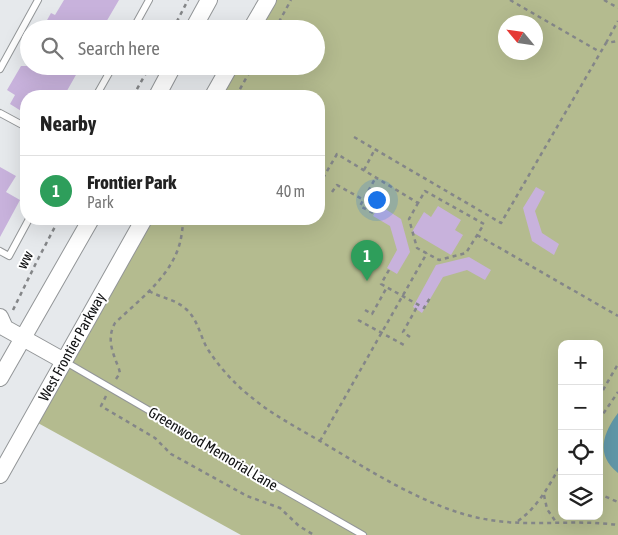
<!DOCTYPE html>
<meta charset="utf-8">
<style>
:root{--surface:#fff;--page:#f6f6f6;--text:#222;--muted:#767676;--line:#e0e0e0;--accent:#8045bb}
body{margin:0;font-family:"Asap Condensed",sans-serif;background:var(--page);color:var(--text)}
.controls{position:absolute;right:15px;bottom:15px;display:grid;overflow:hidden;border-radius:10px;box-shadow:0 5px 20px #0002}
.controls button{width:45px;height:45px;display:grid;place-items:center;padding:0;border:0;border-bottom:1px solid var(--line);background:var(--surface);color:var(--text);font:25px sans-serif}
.compass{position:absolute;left:498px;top:15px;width:45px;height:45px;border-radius:50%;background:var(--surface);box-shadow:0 5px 20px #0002;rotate:299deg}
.you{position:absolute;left:376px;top:199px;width:18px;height:18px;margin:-12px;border:4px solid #fff;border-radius:50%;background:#1a73e8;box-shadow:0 0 0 8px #1a73e833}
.badge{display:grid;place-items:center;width:32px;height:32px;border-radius:50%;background:var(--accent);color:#fff;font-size:16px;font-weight:700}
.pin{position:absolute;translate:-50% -41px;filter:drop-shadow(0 1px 2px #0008)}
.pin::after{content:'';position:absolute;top:26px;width:18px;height:15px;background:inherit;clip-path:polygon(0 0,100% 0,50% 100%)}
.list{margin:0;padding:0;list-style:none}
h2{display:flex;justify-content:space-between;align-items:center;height:65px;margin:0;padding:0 20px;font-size:21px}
h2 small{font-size:16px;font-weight:400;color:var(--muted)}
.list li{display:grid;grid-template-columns:32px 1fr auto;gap:15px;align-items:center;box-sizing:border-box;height:70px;padding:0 20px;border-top:1px solid var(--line)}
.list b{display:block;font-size:19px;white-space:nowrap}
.list p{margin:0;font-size:16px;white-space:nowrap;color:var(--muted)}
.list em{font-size:16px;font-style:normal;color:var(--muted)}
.icon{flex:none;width:28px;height:28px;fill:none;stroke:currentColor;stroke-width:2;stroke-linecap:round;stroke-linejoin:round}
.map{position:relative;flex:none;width:618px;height:535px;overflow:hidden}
.search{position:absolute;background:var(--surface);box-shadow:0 5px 20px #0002;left:20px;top:20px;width:305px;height:55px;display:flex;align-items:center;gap:12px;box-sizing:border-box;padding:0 18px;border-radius:28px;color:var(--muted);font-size:19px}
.panel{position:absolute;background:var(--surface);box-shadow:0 5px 20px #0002;left:20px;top:90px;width:305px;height:135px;border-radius:20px}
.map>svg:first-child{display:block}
.green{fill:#b4bb8f;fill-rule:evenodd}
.water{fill:#6197a8}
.building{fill:#c8b2dc}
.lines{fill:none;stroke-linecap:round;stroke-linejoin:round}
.service-casing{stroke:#939698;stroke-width:8}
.tertiary-casing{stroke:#939698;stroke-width:18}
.path{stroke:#848688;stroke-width:2.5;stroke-dasharray:4 4;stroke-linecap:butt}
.service{stroke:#fff;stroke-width:6}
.tertiary{stroke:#fff;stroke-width:16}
.labels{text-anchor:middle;stroke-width:4;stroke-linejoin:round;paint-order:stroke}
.street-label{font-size:15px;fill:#101112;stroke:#fff}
</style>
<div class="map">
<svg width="618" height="535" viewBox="0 0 618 535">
<rect width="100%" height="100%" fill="#e6e9ec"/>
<path class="green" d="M273 0H618V535H241L38 423 151 219H319V96H219L236 66H316V29H257ZM506 22H536V52H506ZM562 344H599V516H562Z"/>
<path class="water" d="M618 413V473C595 455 603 433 618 413Z"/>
<path class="building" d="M64 0H119L102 29H42L51 13 55 15Z
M21 66H81L64 96H26V114L10 104 15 95 7 90Z
M0 167 16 176 6 192 20 200 0 237Z
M536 187 545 192 535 211 542 233 559 244 554 255 532 241 523 208Z
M379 205 401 219 410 252 397 274 387 268 397 250 390 226 373 216Z
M438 206 461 220 455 230 463 235 451 255 412 232 424 212 431 217Z
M469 257 491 270 485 280 467 270 443 277 422 313 413 307 436 265Z"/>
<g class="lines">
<defs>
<path id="service" d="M133 29 149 0
M0 69 38 0
M96 96 113 66
M0 113 26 127
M0 251 9 256 29 219
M64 361 150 411 181 431 363 535"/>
<path id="tertiary" d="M193 29 209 0
M251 29 268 0
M157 96 173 66
M213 96 230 66
M0 317 5 328 64 361
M0 378 91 219
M0 475 144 219"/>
</defs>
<use href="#service" class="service-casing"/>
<use href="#tertiary" class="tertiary-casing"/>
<path class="path" d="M510 0 600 52
M604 0 618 8
M173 29 188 0
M275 29 291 0
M606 43 618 21
M133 96 150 66
M236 96 253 66
M354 137 501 223 606 43 618 41
M364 170 375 149
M319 185 337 154 418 203 425 191 484 224 466 253 439 260 417 248 409 219 418 203
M332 192 337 185 364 200
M373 213 360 206 376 177
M477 235 618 316
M389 270 381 284 424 308 431 296
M149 291C161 298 175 299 186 309 196 318 199 330 204 342 211 358 235 385 250 396 271 414 296 427 320 441 371 471 431 511 490 520 532 527 576 519 618 525
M13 310 37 261 59 219
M365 310 372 314 387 287
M358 320 404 345
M410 337 403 332 418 305
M116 379 120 373 119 369C113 353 106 339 115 323 139 300 169 278 179 246 182 237 182 228 184 219
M106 396 101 406 155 438 171 454 247 496 280 508 299 526 314 535
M599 397 618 364
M599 420 618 392
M320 441 427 253
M599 492 604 496 618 502
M544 495 547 509 556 522
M518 521C539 506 549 485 562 463"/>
<use href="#service" class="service"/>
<use href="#tertiary" class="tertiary"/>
</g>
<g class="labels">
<g class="street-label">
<text transform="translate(25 260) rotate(-63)" y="5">ww</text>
<text transform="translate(72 347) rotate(-61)" y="5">West Frontier Parkway</text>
<text transform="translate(213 449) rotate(31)" y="5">Greenwood Memorial Lane</text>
</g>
</g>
</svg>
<div class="controls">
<button>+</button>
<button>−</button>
<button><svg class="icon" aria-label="locate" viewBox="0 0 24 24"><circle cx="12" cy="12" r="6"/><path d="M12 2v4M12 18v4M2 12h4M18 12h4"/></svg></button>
<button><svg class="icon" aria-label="layers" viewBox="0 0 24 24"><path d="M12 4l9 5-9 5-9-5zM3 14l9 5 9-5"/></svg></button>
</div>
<svg class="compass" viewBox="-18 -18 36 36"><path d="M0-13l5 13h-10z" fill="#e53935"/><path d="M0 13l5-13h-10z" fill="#767676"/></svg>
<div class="you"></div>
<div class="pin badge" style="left:367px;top:281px;background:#2e9e5b">1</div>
<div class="search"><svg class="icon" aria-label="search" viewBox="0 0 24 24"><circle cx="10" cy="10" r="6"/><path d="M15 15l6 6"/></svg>Search here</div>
<section class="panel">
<h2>Nearby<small></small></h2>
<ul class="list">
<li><span class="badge" style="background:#2e9e5b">1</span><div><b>Frontier Park</b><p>Park</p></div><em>40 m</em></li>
</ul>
</section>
</div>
